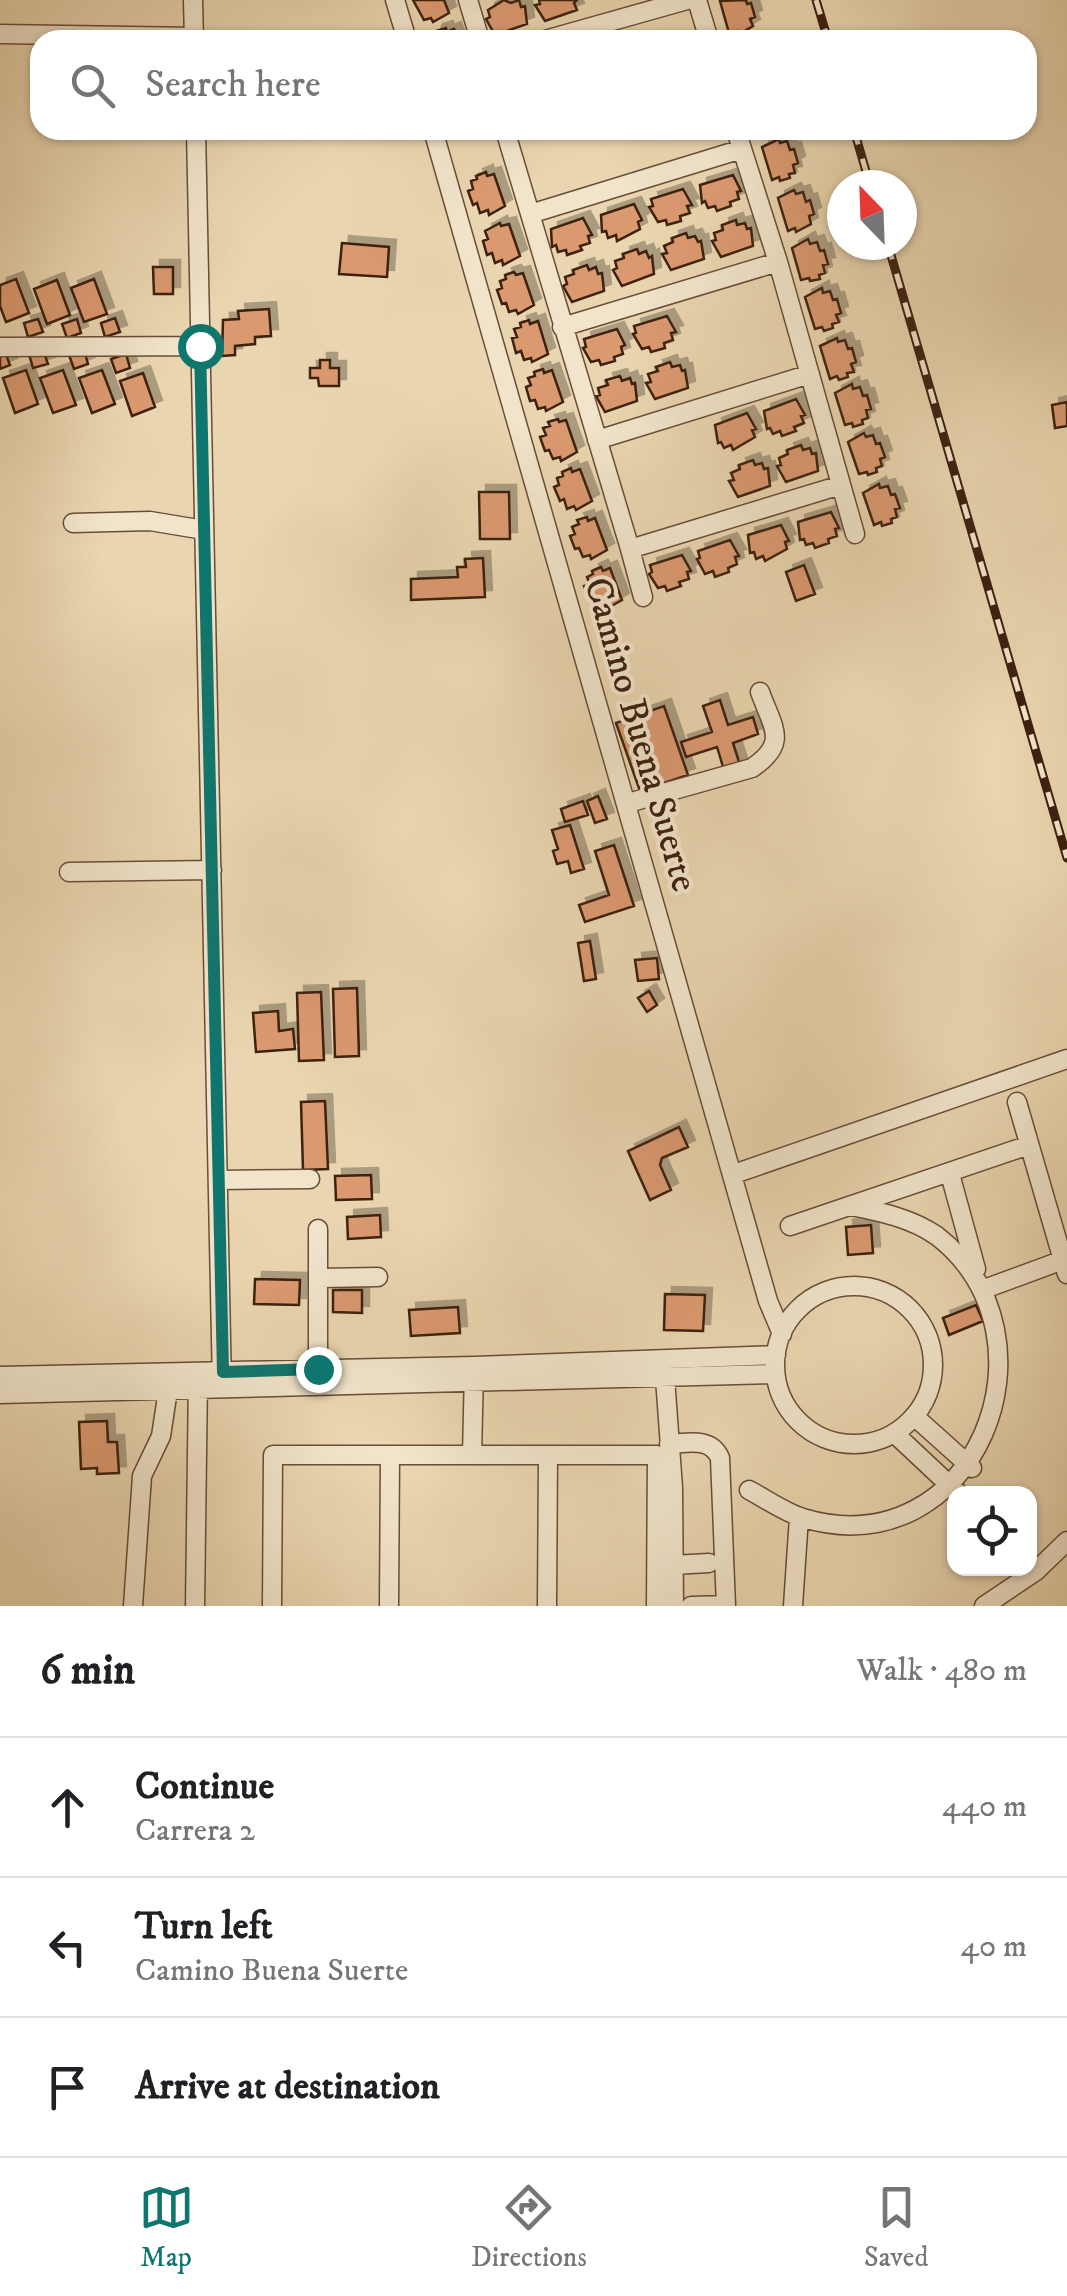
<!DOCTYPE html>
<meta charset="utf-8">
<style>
:root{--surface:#fff;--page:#f6f6f6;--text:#202124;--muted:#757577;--line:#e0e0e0;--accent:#0f766e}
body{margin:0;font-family:"IM FELL DW Pica",serif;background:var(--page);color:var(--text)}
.controls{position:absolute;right:30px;bottom:30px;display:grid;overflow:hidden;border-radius:20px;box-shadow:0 2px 8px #0004}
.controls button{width:90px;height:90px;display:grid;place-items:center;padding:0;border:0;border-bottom:2px solid var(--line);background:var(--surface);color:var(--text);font:50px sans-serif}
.compass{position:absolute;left:827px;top:170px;width:90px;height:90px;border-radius:50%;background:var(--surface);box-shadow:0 2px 8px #0004;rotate:337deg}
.stop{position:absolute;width:30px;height:30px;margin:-22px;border:8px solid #0f766e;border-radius:50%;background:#fff}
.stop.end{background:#0f766e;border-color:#fff;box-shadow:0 2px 10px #0008}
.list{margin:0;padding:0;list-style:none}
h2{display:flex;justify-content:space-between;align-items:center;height:130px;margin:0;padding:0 40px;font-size:42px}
h2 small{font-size:32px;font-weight:400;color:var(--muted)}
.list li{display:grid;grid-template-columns:65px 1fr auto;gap:30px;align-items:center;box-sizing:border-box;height:140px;padding:0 40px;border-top:2px solid var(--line)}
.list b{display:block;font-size:38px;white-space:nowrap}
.list p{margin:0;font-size:32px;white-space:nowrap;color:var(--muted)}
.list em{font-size:32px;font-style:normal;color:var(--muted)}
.icon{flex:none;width:55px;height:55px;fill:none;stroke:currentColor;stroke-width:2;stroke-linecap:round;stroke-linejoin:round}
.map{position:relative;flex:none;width:1067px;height:1606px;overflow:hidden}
.search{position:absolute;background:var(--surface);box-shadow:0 2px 8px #0004;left:30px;right:30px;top:30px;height:110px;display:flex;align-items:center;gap:25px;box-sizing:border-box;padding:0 35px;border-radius:30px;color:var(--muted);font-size:38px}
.sheet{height:550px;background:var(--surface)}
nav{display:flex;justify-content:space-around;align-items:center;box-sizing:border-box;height:140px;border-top:2px solid var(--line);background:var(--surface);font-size:28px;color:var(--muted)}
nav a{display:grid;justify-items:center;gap:5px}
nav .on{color:var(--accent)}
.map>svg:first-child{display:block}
.building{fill:#db9970;stroke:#3d2010;stroke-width:2.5;filter:url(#shadow)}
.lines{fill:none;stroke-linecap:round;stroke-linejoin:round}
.minor-casing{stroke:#684d38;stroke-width:21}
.minor{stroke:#f1e4cb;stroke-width:18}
.rail-casing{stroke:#3d2010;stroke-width:9}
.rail{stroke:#f1e4cb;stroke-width:5;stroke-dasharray:15;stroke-linecap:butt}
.route{stroke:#0f766e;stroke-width:12}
.labels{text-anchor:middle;stroke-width:8;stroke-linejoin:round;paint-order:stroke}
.street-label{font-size:38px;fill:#3d2010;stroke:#f1e4cb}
</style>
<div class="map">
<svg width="1067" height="1606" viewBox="0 0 1067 1606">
<defs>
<filter id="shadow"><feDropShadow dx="7" dy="-7" stdDeviation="0" flood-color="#0004"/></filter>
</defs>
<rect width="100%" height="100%" fill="#e9d5af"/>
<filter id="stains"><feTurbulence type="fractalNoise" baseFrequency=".002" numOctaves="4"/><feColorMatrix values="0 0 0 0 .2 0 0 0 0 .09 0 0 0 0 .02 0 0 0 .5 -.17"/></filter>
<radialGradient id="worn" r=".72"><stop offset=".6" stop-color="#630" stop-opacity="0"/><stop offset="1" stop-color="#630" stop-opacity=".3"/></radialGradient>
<path class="building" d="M413 0H444L449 13 433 22 431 18 424 20Z
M504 0 511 3 519 0 521 7 525 6 527 24 495 35 486 19 490 17 488 10Z
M539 0H577L574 3 577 10 545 21 535 5 540 4Z
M746 0 747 4 751 3 755 17 750 19 753 26 738 35 737 31 729 33 720 1Z
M446 28 447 32 454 29 458 40H432L436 31Z
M779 139 780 143 787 141 790 150 794 149 798 163 793 165 795 173 789 174 790 178 780 181 779 177 772 180 762 147Z
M486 172 487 176 494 174 505 206 489 215 488 210 480 213 477 203 473 205 468 191 473 189 471 181 477 179 476 176Z
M733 175 741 191 737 192 739 199 730 202 731 206 717 211 715 206 708 208 705 201 702 203 700 185Z
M683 189 692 205 687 206 690 213 680 216 681 221 667 225 666 220 658 222 649 207 653 206 651 199Z
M794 190 796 194 803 192 806 202 810 200 814 214 809 216 811 224 796 232 795 228 788 231 778 198Z
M634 204 642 220 638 222 640 229 617 241 616 235 608 238 606 231 602 232 601 215Z
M583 218 592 235 588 236 590 243 580 246 582 250 567 255 566 250 558 252 556 245 552 247 551 229Z
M736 220 737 225 745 223 747 229 751 228 753 246 721 257 712 241 716 240 714 233 723 230 722 225Z
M500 223 501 226 509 224 520 256 503 265 502 260 495 263 492 253 487 255 483 241 488 239 485 231Z
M686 233 688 238 695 236 698 242 701 241 704 259 671 270 662 254 667 253 664 246 673 242 672 238Z
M808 239 810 244 817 242 820 251 824 250 828 264 823 265 825 273 819 275 820 279 810 281 809 278 801 280 792 248Z
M342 243 389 247 387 277 339 274Z
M637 249 639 254 646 251 649 258 652 256 654 274 622 286 613 270 617 268 615 261 624 258 623 254Z
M587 265 589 270 596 267 598 274 602 273 604 291 572 302 563 286 567 284 565 277 574 274 573 270Z
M153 267H173V294H154Z
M514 272 516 275 523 273 534 305 518 314 516 310 509 312 506 303 502 304 497 290 502 288 500 281 506 279 505 275Z
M16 279 29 313 6 322 0 306V285Z
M94 279 107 314 84 322 71 288Z
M57 280 70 315 47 324 34 289Z
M822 288 823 293 830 291 833 300 837 299 841 313 836 315 839 322 832 324 833 328 824 331 822 327 815 329 805 297Z
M269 309 271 336 255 337V344L235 346V355L222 356 223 320 239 319 238 311Z
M667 316 676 332 671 333 673 340 664 343 665 348 651 352 649 347 642 349 633 334 636 333 634 326Z
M115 318 120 332 105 337 101 323Z
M38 319 43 332 28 337 24 323Z
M77 319 81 333 67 338 62 324Z
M529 320 530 324 538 321 548 354 532 362 531 358 524 360 521 351 516 353 512 338 517 337 514 329 521 327 520 323Z
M617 329 625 345 621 347 623 354 614 357 615 361 601 365 599 360 591 362 583 348 586 347 584 339Z
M837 338 838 342 845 340 848 349 852 348 856 362 851 364 854 372 847 373 848 377 839 380 837 376 830 379 820 346Z
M43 350 48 364 33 368 29 354Z
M84 350 88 364 74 369 69 355Z
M5 352 10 365 0 369V353Z
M126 354 130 368 116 373 111 359Z
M320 360H330V368H339V386H319L318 378H310V368H320Z
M670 362 672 367 680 365 682 371 685 370 688 388 655 399 646 383 651 382 648 374 658 371 656 367Z
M543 369 544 373 552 370 563 402 546 411 545 407 538 409 535 400 530 401 526 387 531 385 528 378 535 376 534 372Z
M26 370 38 404 15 413 3 378Z
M63 370 76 405 53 413 40 378Z
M102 370 115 404 92 413 79 378Z
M143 373 155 407 132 416 120 381Z
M620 376 622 381 630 378 632 384 635 383 637 401 605 412 596 396 600 395 598 388 608 385 606 380Z
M852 384 853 389 860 387 863 396 867 395 871 409 866 410 868 418 862 420 863 424 853 427 852 423 845 425 835 393Z
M796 399 805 415 801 416 804 423 794 427 796 431 782 436 780 431 773 434 770 428 767 429 764 411Z
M1067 402V426L1055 428 1052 405Z
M747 413 756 429 752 430 755 437 733 450 731 445 724 448 721 442 718 443 715 425Z
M558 419 559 422 566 420 577 452 561 461 560 457 553 459 549 450 545 451 540 437 546 435 543 428 550 426 548 422Z
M864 433 866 437 873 435 876 444 880 443 885 457 880 459 882 466 876 468 877 472 868 475 867 472 859 474 848 442Z
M801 445 803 450 810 448 812 454 816 453 818 471 786 482 777 466 781 465 779 458 788 454 787 450Z
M753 460 755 465 762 463 764 469 768 468 770 486 738 497 729 481 734 480 731 473 740 469 739 465Z
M571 468 572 472 580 469 592 501 576 510 574 506 567 509 564 499 560 501 554 487 559 485 557 478 563 476 562 472Z
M879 484 880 488 888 486 891 495 895 494 900 508 895 509 897 517 891 519 892 523 882 526 881 522 874 525 863 493Z
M479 492H509L510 539H480Z
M831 512 839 528 835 529 837 536 828 539 829 543 815 548 813 543 806 545 804 539 800 540 798 522Z
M587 517 588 521 595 518 607 550 591 559 590 555 583 557 579 548 575 549 570 536 575 534 572 527 579 524 577 520Z
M781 525 789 541 785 542 787 549 765 561 763 556 756 559 754 552 750 553 748 535Z
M730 540 739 556 735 557 737 564 728 568 729 572 715 577 713 571 705 574 697 559 700 558 698 551Z
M682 555 691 571 687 572 689 579 679 582 681 586 667 591 665 586 658 588 649 574 652 572 650 565Z
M483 558 485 597 411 600V579L458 577 457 567H466L465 559Z
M804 565 815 594 796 601 786 572Z
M601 567 603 571 610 568 622 600 606 609 604 605 597 608 594 598 590 600 584 586 590 584 587 577 593 574 592 571Z
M720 700 728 725 753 717 758 734 733 743 740 765 724 770 717 747 686 757 681 742 712 732 703 706Z
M664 706 688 775 640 791 616 723Z
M598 796 607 819 595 823 587 801Z
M583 801 588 815 565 822 561 809Z
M570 825 584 869 571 873 568 861 557 864 553 851 558 849 552 830Z
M614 845 634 906 585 922 579 905 609 895 595 851Z
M590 941 596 979 584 981 578 943Z
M657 958 659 979 638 981 635 960Z
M357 988 359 1056 335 1057 333 989Z
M649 991 657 1005 647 1012 638 998Z
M321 992 324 1060 299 1061 297 993Z
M278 1011 279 1031 293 1029 295 1049 256 1052 253 1013Z
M325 1101 328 1169 303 1170 301 1102Z
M679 1127 688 1147 662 1158 660 1165 671 1190 650 1200 628 1151Z
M371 1175 372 1199 336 1200 335 1176Z
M380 1215 381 1237 348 1239 347 1217Z
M871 1225 873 1253 848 1255 846 1227Z
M255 1279 300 1280 299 1305 254 1304Z
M333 1290H362V1313L333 1312Z
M665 1294 705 1295 703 1331 664 1330Z
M976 1305 983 1321 949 1335 943 1318Z
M458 1307 460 1333 411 1336 409 1310Z
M107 1421 108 1442H117L119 1473 97 1474V1468L81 1469 79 1422Z"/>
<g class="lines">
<defs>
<path id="minor" d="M193 0 194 40
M395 0 407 40
M468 0 480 40
M697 0 709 40
M0 34 194 37
M545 40 687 0
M196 130 222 1387
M433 130 768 1301 782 1334
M505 130 630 549
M736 130 778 262 855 534
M530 214 742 149
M562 327 778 262
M0 347 200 346
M597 440 810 374
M73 523 150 521 204 530
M643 597 630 549 841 485
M628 803 752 768C789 743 773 728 760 692
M69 872 212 870
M1017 1102 1067 1274
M734 1174 1067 1059
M950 1174 976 1269
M219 1180 310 1179
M790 1226 1029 1145
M320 1278 378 1277
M775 1365a79 79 0 1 1 158 0a79 79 0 1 1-158 0Z
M987 1288 1063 1260
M0 1376 474 1366 776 1355
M318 1378V1229
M665 1378 673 1488 674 1606
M0 1394 775 1374
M914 1416 972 1468
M894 1433 958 1493
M669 1444C689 1443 711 1437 720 1458L726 1606
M472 1455 474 1371
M749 1490C766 1499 784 1512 803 1518 975 1569 1067 1337 937 1236 911 1218 881 1212 851 1206
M673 1565 709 1563
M133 1606 142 1476 161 1436 170 1377
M195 1606 198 1378
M272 1606 273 1455H657L656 1606
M389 1606 390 1455
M547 1606 548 1455
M691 1606 726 1605
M793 1606 799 1517
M984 1606 1036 1571 1067 1541"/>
</defs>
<use href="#minor" class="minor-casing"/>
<use href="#minor" class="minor"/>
<defs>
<path id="rail" d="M816 0 828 40
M854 130 870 185
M888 245 1067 858"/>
</defs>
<use href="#rail" class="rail-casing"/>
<use href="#rail" class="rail"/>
</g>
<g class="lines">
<path class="route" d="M200 346 223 1372 318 1369"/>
</g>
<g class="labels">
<g class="street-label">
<text transform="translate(642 734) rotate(74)" y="13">Camino Buena Suerte</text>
</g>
</g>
<rect width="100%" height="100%" filter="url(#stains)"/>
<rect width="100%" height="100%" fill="url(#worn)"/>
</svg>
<div class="controls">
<button><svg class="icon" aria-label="locate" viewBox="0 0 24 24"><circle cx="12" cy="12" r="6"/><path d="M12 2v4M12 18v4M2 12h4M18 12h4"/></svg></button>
</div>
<svg class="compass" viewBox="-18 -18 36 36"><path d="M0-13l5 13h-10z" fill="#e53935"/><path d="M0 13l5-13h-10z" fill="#757577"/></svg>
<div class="stop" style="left:200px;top:346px"></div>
<div class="stop end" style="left:318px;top:1369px"></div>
<div class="search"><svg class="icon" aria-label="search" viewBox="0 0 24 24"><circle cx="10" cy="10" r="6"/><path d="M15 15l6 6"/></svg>Search here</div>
</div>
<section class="sheet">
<h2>6 min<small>Walk · 480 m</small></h2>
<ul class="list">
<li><svg class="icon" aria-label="ahead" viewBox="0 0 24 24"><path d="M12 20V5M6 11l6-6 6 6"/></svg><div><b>Continue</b><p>Carrera 2</p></div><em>440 m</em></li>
<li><svg class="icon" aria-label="left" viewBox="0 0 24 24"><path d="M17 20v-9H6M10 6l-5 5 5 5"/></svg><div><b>Turn left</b><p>Camino Buena Suerte</p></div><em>40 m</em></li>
<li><svg class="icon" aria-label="arrive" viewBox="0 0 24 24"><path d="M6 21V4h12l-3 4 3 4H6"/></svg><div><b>Arrive at destination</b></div></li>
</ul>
</section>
<nav>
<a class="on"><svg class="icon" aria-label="map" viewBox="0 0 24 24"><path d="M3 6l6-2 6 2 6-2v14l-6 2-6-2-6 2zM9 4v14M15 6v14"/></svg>Map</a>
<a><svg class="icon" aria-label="directions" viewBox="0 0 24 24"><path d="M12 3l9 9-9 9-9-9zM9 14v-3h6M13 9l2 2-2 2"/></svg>Directions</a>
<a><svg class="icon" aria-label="saved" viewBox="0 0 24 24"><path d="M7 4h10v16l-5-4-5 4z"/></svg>Saved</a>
</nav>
